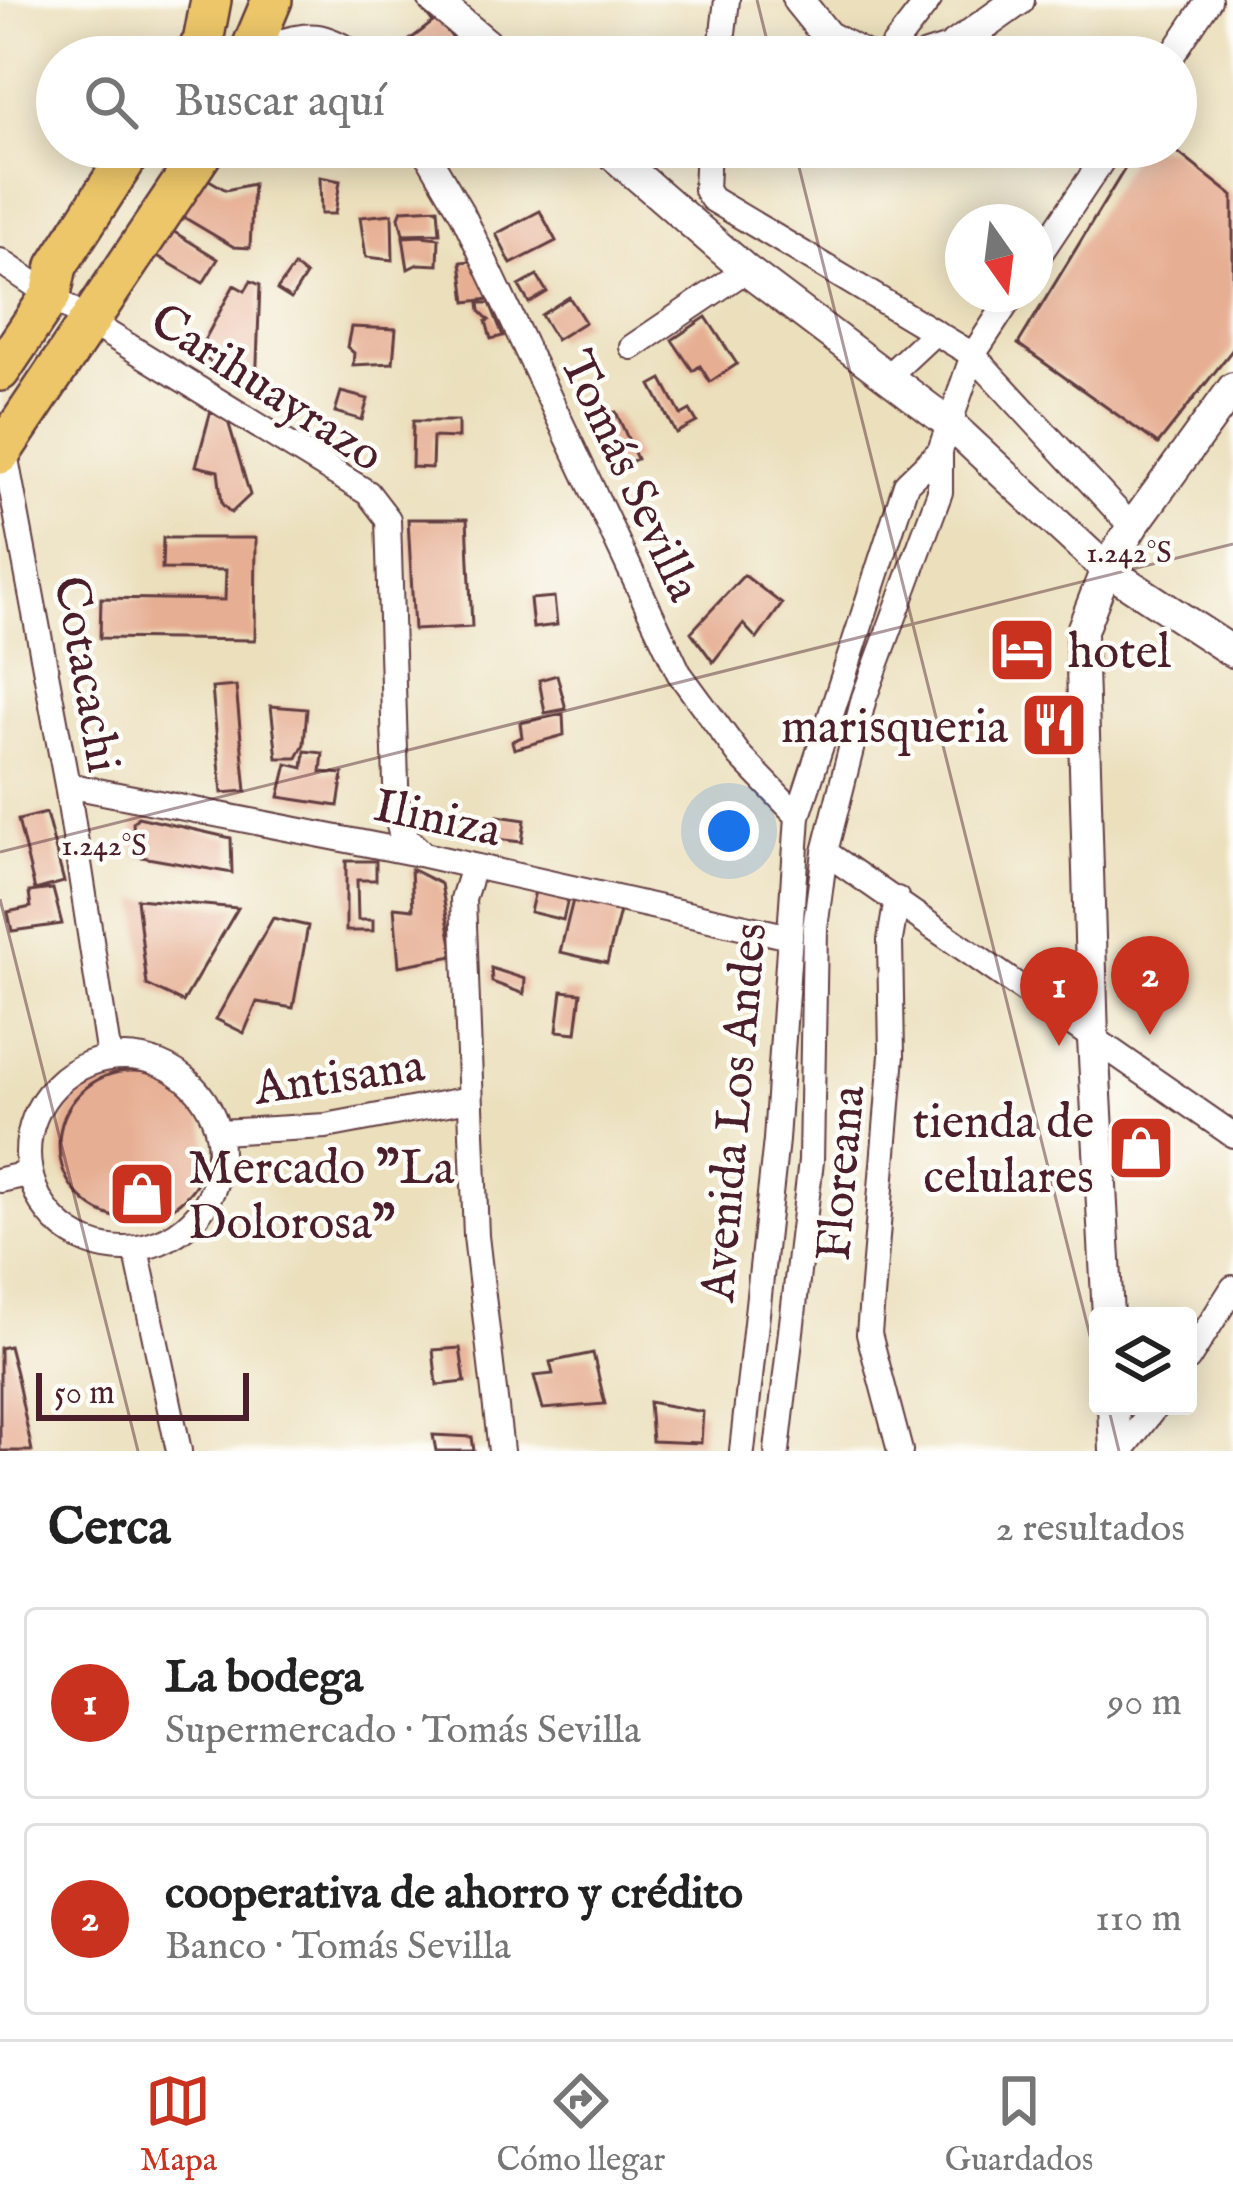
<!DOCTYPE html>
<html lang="es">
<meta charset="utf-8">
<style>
:root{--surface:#fff;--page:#f2f2f2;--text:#222;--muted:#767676;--line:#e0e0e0;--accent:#c8321e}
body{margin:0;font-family:"IM FELL English",serif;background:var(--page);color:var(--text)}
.controls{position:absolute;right:36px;bottom:36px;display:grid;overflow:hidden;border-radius:12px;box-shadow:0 6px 30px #0003}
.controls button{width:108px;height:108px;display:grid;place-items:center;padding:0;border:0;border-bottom:3px solid var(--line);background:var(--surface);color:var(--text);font:60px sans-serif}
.compass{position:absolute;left:945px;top:204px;width:108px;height:108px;border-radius:50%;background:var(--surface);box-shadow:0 6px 30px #0003;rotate:166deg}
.scale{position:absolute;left:36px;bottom:30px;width:213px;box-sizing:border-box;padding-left:12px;border:6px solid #4a1f2b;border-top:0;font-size:33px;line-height:42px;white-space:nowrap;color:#4a1f2b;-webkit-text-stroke:9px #fdfcf7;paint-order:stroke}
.you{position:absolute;left:729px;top:831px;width:42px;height:42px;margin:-30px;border:9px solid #fff;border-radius:50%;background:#1a73e8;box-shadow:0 0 0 18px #1a73e833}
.badge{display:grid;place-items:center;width:78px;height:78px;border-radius:50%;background:var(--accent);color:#fff;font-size:39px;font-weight:700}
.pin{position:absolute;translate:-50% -99px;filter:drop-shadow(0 3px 6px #0008)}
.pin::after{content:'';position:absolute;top:63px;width:42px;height:36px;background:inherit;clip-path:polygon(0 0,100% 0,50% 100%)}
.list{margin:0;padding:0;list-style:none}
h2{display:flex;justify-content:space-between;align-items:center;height:156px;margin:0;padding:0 48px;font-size:51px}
h2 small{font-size:39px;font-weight:400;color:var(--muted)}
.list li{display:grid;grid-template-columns:78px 1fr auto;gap:36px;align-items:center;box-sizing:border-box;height:192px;margin:0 24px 24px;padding:0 24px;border:3px solid var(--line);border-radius:12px}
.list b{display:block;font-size:45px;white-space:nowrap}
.list p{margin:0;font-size:39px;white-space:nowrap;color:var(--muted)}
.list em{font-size:39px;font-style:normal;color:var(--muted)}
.icon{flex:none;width:66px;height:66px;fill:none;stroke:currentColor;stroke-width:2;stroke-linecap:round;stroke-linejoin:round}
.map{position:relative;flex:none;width:1233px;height:1451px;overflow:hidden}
.search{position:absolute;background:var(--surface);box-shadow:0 6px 30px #0003;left:36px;right:36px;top:36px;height:132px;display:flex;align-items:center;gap:30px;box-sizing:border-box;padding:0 42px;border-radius:66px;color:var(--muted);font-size:45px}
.sheet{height:588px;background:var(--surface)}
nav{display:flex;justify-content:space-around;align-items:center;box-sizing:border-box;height:168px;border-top:3px solid var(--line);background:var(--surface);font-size:33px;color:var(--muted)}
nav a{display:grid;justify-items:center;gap:6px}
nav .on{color:var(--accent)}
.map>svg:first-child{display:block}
.building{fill:#e6ae93}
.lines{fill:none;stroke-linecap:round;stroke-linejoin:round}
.minor-casing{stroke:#623c41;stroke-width:28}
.tertiary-casing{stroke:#623c41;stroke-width:34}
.primary-casing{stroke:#623c41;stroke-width:44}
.minor{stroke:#fff;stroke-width:24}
.tertiary{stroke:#fff;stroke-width:30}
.primary{stroke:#ecc669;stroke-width:39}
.ticks{fill:none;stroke:#4a1f2b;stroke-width:3;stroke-opacity:0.45}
.labels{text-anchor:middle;stroke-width:9;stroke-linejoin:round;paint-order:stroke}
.street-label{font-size:48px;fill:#4a1f2b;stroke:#fdfcf7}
.poi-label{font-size:48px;fill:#4a1f2b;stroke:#fdfcf7;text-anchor:start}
.ticks-label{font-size:30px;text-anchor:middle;fill:#4a1f2b;stroke:#fdfcf7;stroke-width:9;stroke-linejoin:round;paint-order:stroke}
</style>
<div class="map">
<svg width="1233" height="1451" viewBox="0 0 1233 1451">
<rect width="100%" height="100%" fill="#fdfcf7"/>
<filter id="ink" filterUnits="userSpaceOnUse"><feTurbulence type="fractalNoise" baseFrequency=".00833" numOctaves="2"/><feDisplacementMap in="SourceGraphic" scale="24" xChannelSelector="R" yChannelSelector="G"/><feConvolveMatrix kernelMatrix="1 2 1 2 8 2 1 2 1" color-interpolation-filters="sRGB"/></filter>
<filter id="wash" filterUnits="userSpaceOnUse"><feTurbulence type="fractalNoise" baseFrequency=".004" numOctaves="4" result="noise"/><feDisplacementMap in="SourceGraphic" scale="48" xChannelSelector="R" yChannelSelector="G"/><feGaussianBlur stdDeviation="2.7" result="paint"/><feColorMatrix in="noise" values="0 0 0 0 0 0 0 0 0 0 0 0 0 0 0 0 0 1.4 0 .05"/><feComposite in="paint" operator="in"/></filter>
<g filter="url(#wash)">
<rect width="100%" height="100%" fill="#ebdfbc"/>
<g id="blocks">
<path class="building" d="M427 6 464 52 457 57H404L398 49 433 22 423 9Z
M1138 147H1171L1233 196V349L1158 444 1018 344Z
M199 174 226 190 253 184 250 248 234 247 175 212Z
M320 177 340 181 335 214H321Z
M438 208 440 233 403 234 399 217 402 210Z
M540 211 556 241 511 264 496 234Z
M392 214 393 260 366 257 360 217Z
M166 227 218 259 203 283 149 251Z
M421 236 439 238 438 265 418 264 408 269 403 237Z
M471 261 480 263 490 299 466 302 461 262Z
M294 266 306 275 291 299 277 290Z
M537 276 547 292 529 303 519 286Z
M251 281 260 285 256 388 197 354 234 285 245 291Z
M569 297 585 322 556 340 541 315Z
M479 303H490L503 336 491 339 486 321 489 320 480 311Z
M706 317 737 364 710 382 700 366 693 371 672 340Z
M351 327 396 329 393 363 353 365 354 353 347 347Z
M662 379 681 415 690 410 697 422 676 433 651 385Z
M341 392 368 399 362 420 335 412Z
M225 411 250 495 231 513 222 504 218 471 196 466 210 414Z
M616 412 637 459 616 468 594 417Z
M413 421H458V438L433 437 432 468 412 467Z
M408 519H467L472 627 414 630Z
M163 538H256L255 640 100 638 101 598 225 600 226 570 162 569Z
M744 575 782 604 757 639 743 624 713 662 691 632Z
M554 597 557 625 533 628 530 599Z
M557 675 566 709 545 713 539 680Z
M236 686 246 791 222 793 212 688Z
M271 706 307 709 304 744 297 758H277Z
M563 714 564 735 514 749 512 741 522 737 520 723Z
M305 751 323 753 321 772 343 774 338 806 279 797 287 764 303 768Z
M46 813 64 882 35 890 18 820Z
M498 816 525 820 522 842 495 839Z
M138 817 231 838 232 873 136 856 133 823Z
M346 861H376V880H357L358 920H373V931H346Z
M411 869 441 884 454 956 399 966 394 907 413 909Z
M536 887 569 894 563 920 530 912Z
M53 889 62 924 12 931 8 912 31 907 29 892Z
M575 892 622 903 607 963 560 952Z
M137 899 238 908 183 1002 147 985Z
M273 918 308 926 293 1008 257 1002 244 1033 216 1019Z
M491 968 525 979 524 994 492 982Z
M562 991 581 993 576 1033 557 1031Z
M59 1145a74 74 0 1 1 148 0a74 74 0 1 1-148 0Z
M9 1346 16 1373 32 1451H0V1348Z
M460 1348 465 1382 437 1385 433 1350Z
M593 1353 605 1404 543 1409 534 1376 553 1374 550 1362Z
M649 1402 703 1412 701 1443 652 1441Z
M433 1435 472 1437 474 1451H436Z"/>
</g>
</g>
<g filter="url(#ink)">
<use href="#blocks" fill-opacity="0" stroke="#623c41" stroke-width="3"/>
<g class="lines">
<defs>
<path id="minor" d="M252 49C304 37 313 25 360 57
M720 57 727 0
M885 57 929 0
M1171 57 1209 0
M423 147 463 215 679 673 740 756 798 816
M708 147 706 190 712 199 973 355 1132 527
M0 261 91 323 368 493 388 519 397 817 401 833 424 855
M1035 261 1111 147
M632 347 746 270
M889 375 935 332
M4 448 67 785 109 1057
M67 785 424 855 790 937
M825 852 1233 1135
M473 867 463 899 476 1236 501 1451
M897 899 890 940 892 1055 869 1334 900 1451
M28 1153a96 96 0 1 1 192 0a96 96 0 1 1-192 0Z
M219 1132 326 1126 469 1099
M0 1180 28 1174
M136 1249 179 1451
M1188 1359 1233 1288
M742 1451 776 1140 798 816 906 484 940 451
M777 1451 811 1161 815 928 825 852 864 698 940 492V451L973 355 1013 294
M1121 1451 1156 1406"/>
<path id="tertiary" d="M434 0 502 57
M798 0 827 36 866 57
M927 57 949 50 1019 0
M604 147 746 270 951 425 1106 569 1233 652
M1108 1316 1093 1039 1081 633 1106 569 1132 527 1233 388
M1113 1406 1115 1451"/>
<path id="primary" d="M193 57 203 42 211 0
M248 57 272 0
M0 371 51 295 57 266 134 147
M0 454 206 147"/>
</defs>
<use href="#minor" class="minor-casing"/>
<use href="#tertiary" class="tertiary-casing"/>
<use href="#primary" class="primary-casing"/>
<use href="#minor" class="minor"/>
<use href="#tertiary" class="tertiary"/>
<use href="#primary" class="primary"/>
</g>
</g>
<path class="ticks" d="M757 0 771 57M794 147 1098 1368M0 852 1233 544M0 899 138 1451M1108 1406 1119 1451"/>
<defs>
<symbol id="hotel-square" viewBox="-11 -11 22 22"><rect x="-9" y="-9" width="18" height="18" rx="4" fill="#c8321e" stroke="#fdfcf7"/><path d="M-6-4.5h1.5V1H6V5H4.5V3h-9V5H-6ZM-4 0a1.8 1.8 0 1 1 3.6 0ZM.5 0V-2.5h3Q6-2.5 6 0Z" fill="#fff"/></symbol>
<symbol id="restaurant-square" viewBox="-11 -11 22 22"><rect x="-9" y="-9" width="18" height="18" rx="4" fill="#c8321e" stroke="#fdfcf7"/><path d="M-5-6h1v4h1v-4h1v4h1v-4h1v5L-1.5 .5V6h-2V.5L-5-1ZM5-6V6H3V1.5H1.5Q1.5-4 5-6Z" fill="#fff"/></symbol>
<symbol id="shop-square" viewBox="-11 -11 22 22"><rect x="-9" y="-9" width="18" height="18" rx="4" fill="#c8321e" stroke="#fdfcf7"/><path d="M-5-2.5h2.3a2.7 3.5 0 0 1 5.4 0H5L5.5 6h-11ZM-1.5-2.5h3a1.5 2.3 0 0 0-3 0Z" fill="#fff"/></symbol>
</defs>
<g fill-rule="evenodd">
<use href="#hotel-square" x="984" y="612" width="76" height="76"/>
<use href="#restaurant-square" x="1016" y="687" width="76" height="76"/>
<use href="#shop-square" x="1103" y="1110" width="76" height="76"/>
<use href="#shop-square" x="104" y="1156" width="76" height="76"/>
</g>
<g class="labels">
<g class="street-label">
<text transform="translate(268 386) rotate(33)" y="17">Carihuayrazo</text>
<text transform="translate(632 475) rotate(65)" y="17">Tomás Sevilla</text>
<text transform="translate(89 674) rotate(80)" y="17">Cotacachi</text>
<text transform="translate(438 816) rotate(12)" y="17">Iliniza</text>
<text transform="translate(339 1075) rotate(-8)" y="17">Antisana</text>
<text transform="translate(732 1112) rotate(-85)" y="17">Avenida Los Andes</text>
<text transform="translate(839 1173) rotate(-85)" y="17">Floreana</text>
</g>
<g class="poi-label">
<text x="1068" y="667">hotel</text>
<text x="1008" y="742" text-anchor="end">marisqueria</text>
<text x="1094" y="1137" text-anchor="end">tienda de<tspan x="1094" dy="55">celulares</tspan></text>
<text x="188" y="1183">Mercado "La<tspan x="188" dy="55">Dolorosa"</tspan></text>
</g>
</g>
<g class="ticks-label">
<text x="1129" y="562">1.242°S</text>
<text x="104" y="855">1.242°S</text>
</g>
</svg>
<div class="controls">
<button><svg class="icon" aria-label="layers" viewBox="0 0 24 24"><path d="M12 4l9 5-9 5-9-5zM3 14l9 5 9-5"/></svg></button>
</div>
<svg class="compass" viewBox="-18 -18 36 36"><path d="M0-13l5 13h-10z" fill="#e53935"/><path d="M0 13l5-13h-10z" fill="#767676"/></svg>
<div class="scale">50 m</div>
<div class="you"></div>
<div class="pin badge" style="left:1059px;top:1046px">1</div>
<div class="pin badge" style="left:1150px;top:1035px">2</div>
<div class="search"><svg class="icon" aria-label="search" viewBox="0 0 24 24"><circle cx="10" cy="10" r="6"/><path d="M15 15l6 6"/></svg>Buscar aquí</div>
</div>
<section class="sheet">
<h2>Cerca<small>2 resultados</small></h2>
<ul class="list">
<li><span class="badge">1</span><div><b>La bodega</b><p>Supermercado · Tomás Sevilla</p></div><em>90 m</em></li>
<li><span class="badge">2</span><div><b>cooperativa de ahorro y crédito</b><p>Banco · Tomás Sevilla</p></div><em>110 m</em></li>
</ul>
</section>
<nav>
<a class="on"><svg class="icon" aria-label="map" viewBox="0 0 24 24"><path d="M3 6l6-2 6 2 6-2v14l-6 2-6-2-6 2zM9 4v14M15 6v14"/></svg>Mapa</a>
<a><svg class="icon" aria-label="directions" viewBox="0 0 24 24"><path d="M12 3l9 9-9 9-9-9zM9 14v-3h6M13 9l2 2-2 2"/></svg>Cómo llegar</a>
<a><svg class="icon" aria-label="saved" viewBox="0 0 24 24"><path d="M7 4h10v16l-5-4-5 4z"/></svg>Guardados</a>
</nav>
